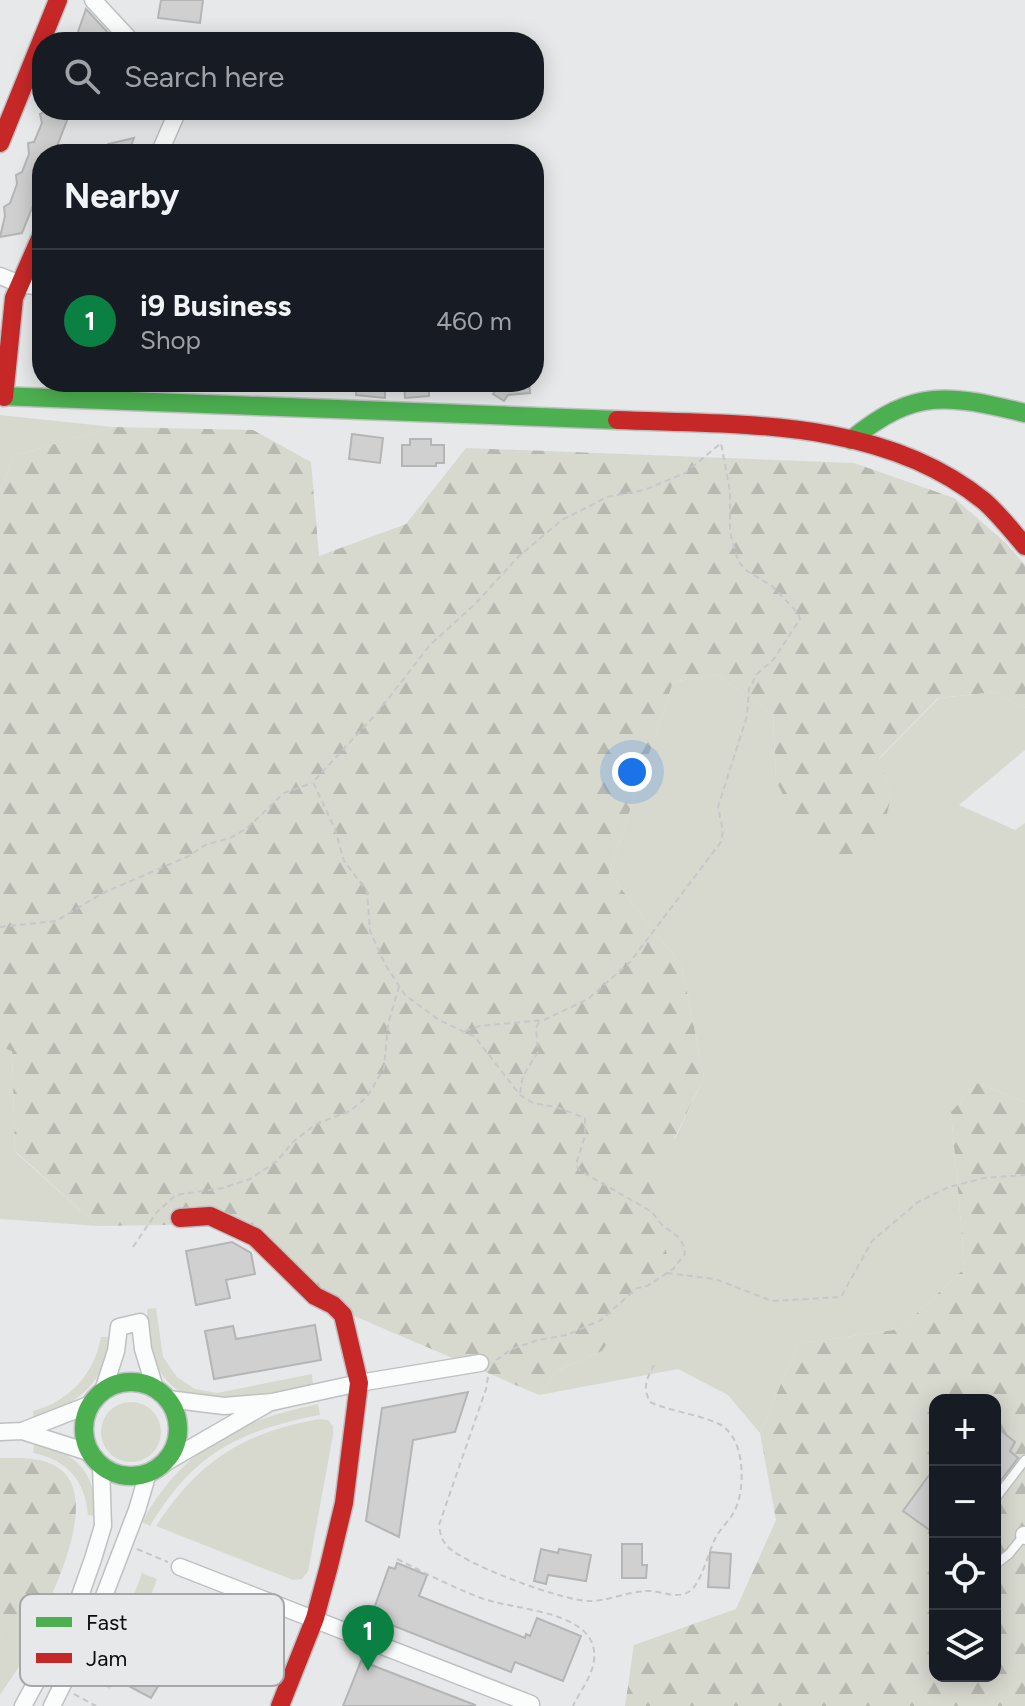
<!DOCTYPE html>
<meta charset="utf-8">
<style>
:root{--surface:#171b24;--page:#20242c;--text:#f1f3f6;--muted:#9ea1a6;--line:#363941;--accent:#0b8043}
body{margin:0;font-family:Figtree,sans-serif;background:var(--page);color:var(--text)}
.controls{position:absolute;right:24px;bottom:24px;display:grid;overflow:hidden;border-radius:16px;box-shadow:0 4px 20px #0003}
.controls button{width:72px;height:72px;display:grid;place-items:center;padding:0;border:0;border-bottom:2px solid var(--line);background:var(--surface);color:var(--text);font:40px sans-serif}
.you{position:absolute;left:632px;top:772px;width:28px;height:28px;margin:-20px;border:6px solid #fff;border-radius:50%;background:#1a73e8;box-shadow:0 0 0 12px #1a73e833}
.badge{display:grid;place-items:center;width:52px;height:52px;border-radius:50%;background:var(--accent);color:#fff;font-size:26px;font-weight:700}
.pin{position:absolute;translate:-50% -66px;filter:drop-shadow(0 2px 4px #0008)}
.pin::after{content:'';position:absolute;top:42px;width:28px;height:24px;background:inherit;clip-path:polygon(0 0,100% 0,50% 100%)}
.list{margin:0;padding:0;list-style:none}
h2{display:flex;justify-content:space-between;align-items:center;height:104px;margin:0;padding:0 32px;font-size:34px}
h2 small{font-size:26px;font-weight:400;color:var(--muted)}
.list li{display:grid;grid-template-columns:52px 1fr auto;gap:24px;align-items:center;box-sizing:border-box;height:144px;padding:0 32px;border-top:2px solid var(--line)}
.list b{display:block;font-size:30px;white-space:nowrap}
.list p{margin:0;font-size:26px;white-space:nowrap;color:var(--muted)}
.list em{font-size:26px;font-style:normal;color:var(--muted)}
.icon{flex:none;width:44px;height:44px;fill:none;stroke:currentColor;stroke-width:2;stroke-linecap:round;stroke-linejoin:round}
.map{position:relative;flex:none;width:1025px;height:1706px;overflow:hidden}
.search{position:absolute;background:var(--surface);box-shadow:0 4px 20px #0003;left:32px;top:32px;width:512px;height:88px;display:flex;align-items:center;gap:20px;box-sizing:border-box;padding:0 28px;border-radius:32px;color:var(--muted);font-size:30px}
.panel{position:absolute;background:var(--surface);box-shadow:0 4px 20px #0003;left:32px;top:144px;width:512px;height:248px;border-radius:32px}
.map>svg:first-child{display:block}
.green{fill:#d7d9cf}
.forest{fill:url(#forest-firs);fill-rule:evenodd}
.building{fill:#d0d0d0;stroke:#b6b5b5;stroke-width:2}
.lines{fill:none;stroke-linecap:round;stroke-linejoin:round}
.lane-casing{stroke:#bfc0c1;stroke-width:11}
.street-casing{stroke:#bfc0c1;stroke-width:19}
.fast-casing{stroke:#bfc0c1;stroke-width:21}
.jam-casing{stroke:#bfc0c1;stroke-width:21}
.path{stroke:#c7c7c8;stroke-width:2;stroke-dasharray:6 4;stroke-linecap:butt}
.lane{stroke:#fbfcfc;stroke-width:8}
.street{stroke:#fbfcfc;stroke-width:16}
.fast{stroke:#4caf50;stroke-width:18}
.jam{stroke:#c62828;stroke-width:18}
.key{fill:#e6e8ea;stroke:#a5a6a8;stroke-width:2}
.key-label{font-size:22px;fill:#0c0c0d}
</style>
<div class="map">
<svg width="1025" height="1706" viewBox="0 0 1025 1706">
<defs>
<pattern id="forest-firs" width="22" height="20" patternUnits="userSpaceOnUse" patternTransform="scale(2)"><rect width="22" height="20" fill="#d7d9cf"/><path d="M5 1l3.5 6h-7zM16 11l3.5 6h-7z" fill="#b7b9b1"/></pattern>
</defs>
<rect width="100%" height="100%" fill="#e7e8e9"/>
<path class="green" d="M0 415 113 427 13 456 0 490Z
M716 674 773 715 776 780 891 797 879 759 939 698 995 692 1025 708V750L959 805 1015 830 1025 823V1102L977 1083 951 1112 965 1268 900 1329 798 1344 760 1433 728 1395 678 1369 539 1395 557 1371 602 1351 585 1136 675 1139 704 1077 682 967 609 873 673 682Z
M0 1047 12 1050 15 1152 98 1226 0 1219Z
M156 1308 163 1357 177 1377 195 1389 217 1393 312 1374 313 1384C263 1393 184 1425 156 1364 148 1347 148 1327 147 1309Z
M101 1337H110C105 1385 76 1404 34 1420L33 1411C70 1401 94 1374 101 1337Z
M101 1432a30 30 0 1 1 60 0a30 30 0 1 1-60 0Z
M318 1404 320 1415C238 1431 194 1453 150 1526L142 1522C183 1448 237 1421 318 1404Z
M319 1419 328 1420 333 1426V1435L311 1555 308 1571 302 1579 293 1580 156 1526C199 1461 242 1433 319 1419Z
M34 1444C79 1452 94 1473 98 1517L88 1515C85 1481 68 1460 33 1453Z
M142 1573 157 1579 135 1637 110 1689 97 1683 121 1631Z
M4 1630 30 1642 22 1662 0 1695V1639Z"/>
<path class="forest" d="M113 427 253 430 311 462 319 556 406 524 466 448 854 463 954 498 1006 543 1025 565V708L995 692 938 698 879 758 891 797 879 847 851 860H813L776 780 773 715 716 674 673 682 609 873 682 967 704 1077 653 1183 667 1255 602 1351 557 1371 539 1395 300 1293 225 1224 98 1226 15 1151 12 1051 0 1047V490L13 456Z
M977 1083 1025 1102V1706H625L634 1645 736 1609 776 1520 760 1433 798 1344 900 1329 965 1268 951 1112ZM935 1400H995V1676H935Z
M0 1458C20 1458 43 1456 60 1469 103 1502 47 1604 30 1642L4 1631 0 1639Z"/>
<path class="building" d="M161 0H203L200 23 158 18Z
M86 9 112 37 113 42H87L78 32Z
M48 110H71L54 154H42V183L22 233 0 237 5 216 4 207 10 203 17 184 16 175 22 172 29 154 28 143 34 142 42 123 40 114Z
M134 138 128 154H104L108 144Z
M356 382H385V398L356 395Z
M404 382H429V396L405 398Z
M501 382H529L530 393 508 395 504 401 493 394Z
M352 434 383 438 380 463 349 459Z
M410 439H431V445H444V463H436V466H402V445H410Z
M232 1242 251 1253 255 1274 226 1280 230 1298 196 1305 186 1251Z
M315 1325 321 1360 214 1379 205 1331 233 1326 236 1339Z
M468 1392 455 1432 413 1440 399 1537 366 1521 382 1408Z
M995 1426 1015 1442 1010 1451 1018 1458 995 1488Z
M935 1467V1534L903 1511Z
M622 1544H642V1565H647L646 1578H622Z
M541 1549 558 1553 559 1549 591 1555 586 1581 548 1575 546 1584 534 1581Z
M710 1552 731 1554 729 1588 708 1587Z
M397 1563 427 1575 419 1596 525 1638 526 1634 530 1636 537 1618 581 1636 563 1681 515 1662 511 1672 371 1617 389 1567 395 1569Z
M143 1653 169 1668 151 1698 125 1684Z
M361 1661 475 1705 474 1706H343Z"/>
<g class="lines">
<defs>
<path id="lane" d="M995 1499 1025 1460
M995 1565 1009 1554 1025 1534"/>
<path id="street" d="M93 0 132 42
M159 154 178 110
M0 276 20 284 42 287
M103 1391 116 1351 119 1327 140 1322 143 1349 155 1388
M168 1399 224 1406 272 1402 359 1383 480 1363
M22 1431 91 1404
M0 1432 22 1431 91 1453
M163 1464 267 1404
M1024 1535 1025 1536
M180 1567 531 1704
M23 1706 75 1610 93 1559 103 1526 101 1465
M52 1706 96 1617 137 1510 148 1473"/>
<path id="fast" d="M0 396 617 420
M851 440C915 387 949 395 1025 413
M84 1429a47 47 0 1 1 94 0a47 47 0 1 1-94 0Z"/>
<path id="jam" d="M0 143 58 0
M4 397 14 298 42 234
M617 420C740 425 882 418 984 501 999 514 1012 531 1025 546
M180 1218 210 1216 255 1237 315 1296 333 1305 343 1315 359 1383 344 1503 329 1566 315 1618 280 1706"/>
</defs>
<use href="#lane" class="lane-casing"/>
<use href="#street" class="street-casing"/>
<use href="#fast" class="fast-casing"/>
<use href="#jam" class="jam-casing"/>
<path class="path" d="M0 927 56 921 103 893 189 856 205 845 230 838 246 829 284 793 312 783
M465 1031 480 1026 544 1020 588 999 630 962 721 842 723 831 718 807 747 716 749 689 757 674 774 659 800 619 798 613 772 586 747 571 738 561 730 532V491L721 443
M520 1093 523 1076 538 1052 536 1028 539 1022
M133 1247 156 1213 176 1195 223 1188 250 1179 277 1161 293 1142 316 1124 350 1111 367 1097 384 1068 388 1024 399 987
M667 1273 715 1279 772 1301 841 1297 872 1241 918 1202 949 1187 984 1178 1025 1175
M496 1360 512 1349 538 1340 567 1335 601 1320 637 1288 647 1286 673 1269 685 1254 683 1244 678 1237 661 1224 652 1212 579 1170 576 1164 585 1136V1118L556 1107 533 1103 520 1095 475 1037 439 1020 405 995 385 964 370 931 367 891 344 861 335 829 313 782 377 713 430 645 476 603 519 556 562 520 607 497 644 490 685 473 720 444
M488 1377 486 1389 439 1525C440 1534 442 1541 448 1547 466 1565 563 1601 589 1601 609 1601 629 1591 649 1591 662 1591 677 1600 690 1591 701 1584 709 1550 716 1537 721 1528 729 1521 734 1512 746 1490 746 1437 719 1424 698 1414 672 1412 650 1402 642 1386 647 1379 654 1365
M137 1549 168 1562
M397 1559C425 1573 452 1587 481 1598 510 1609 579 1610 592 1643 601 1666 582 1687 573 1706
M74 1694 96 1706"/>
<use href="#lane" class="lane"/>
<use href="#street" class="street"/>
<use href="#fast" class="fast"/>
<use href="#jam" class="jam"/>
</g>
<rect x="20" y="1594" width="264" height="92" rx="12" class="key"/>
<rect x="36" y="1617" width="36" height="10" fill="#4caf50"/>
<rect x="36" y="1653" width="36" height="10" fill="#c62828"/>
<g class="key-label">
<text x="86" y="1630">Fast</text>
<text x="86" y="1666">Jam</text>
</g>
</svg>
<div class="controls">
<button>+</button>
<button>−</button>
<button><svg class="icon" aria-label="locate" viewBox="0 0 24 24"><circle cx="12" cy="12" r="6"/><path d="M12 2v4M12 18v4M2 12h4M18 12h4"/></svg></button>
<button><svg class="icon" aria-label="layers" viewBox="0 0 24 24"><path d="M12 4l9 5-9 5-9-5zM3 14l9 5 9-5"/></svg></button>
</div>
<div class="you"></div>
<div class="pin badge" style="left:368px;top:1671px">1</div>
<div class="search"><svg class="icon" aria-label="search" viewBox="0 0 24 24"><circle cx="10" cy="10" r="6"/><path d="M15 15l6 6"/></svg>Search here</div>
<section class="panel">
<h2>Nearby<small></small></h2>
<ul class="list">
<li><span class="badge">1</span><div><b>i9 Business</b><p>Shop</p></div><em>460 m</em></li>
</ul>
</section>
</div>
